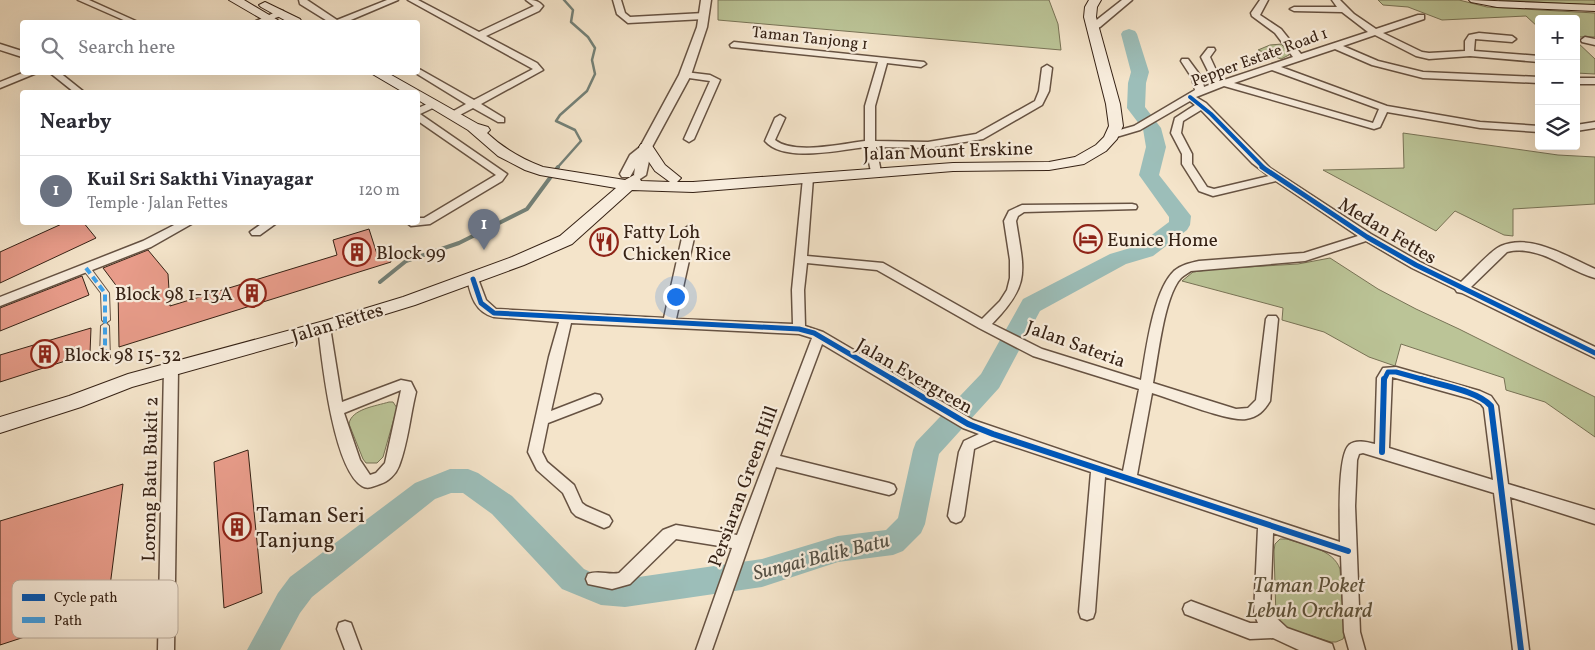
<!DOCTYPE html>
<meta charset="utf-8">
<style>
:root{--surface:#fff;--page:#f7f7f7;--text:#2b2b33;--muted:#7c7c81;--line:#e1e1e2;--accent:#7c3aed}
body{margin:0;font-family:Vollkorn,serif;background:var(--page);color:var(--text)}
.controls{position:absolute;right:15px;top:15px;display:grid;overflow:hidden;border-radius:5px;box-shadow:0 5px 20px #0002}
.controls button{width:45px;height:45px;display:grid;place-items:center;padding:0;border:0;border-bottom:1px solid var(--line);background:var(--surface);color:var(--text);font:25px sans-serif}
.you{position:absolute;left:675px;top:296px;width:18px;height:18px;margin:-12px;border:4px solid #fff;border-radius:50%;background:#1a73e8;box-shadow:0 0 0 8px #1a73e833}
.badge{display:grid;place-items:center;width:32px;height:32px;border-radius:50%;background:var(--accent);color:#fff;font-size:16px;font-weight:700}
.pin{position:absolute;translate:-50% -41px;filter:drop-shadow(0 1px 2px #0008)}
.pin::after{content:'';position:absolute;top:26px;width:18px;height:15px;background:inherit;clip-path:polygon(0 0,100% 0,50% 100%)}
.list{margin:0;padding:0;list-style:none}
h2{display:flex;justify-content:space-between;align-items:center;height:65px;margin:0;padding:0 20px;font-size:21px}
h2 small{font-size:16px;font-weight:400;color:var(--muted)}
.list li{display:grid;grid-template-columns:32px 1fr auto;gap:15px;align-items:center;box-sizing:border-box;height:70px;padding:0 20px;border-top:1px solid var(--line)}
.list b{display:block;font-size:19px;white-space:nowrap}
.list p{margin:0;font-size:16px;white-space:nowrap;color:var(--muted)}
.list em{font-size:16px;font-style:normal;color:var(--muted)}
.icon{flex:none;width:28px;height:28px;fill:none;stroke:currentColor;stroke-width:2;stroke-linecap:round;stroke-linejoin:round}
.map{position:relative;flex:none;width:1595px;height:650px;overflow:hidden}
.search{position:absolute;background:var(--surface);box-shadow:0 5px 20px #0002;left:20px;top:20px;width:400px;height:55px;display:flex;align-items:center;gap:12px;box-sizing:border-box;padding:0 18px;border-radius:5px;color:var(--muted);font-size:19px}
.panel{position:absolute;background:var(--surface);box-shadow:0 5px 20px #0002;left:20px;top:90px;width:400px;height:135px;border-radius:5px}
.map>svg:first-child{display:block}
.green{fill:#bbc497;stroke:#787356}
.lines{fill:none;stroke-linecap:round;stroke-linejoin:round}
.stream-far1{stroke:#738077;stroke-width:2.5}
.stream{stroke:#738077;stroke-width:4}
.river{fill:#9cbeb9;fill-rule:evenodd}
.building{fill:#e89c8a;stroke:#362215}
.pedestrian-casing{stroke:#665242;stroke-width:2}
.minor-casing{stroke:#665242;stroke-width:3}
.tertiary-casing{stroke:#665242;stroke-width:3}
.secondary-casing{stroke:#362215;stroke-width:2}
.pedestrian{fill:#f8eddd;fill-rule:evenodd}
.minor{fill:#f8eddd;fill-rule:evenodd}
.tertiary{fill:#f8eddd;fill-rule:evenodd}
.secondary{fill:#f8eddd;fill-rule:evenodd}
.quiet{stroke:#3fa2ea;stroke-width:4;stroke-dasharray:7 4;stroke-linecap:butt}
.cycleway-far2-casing{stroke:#f8eddd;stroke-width:6}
.cycleway-far1-casing{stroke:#f8eddd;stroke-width:8}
.cycleway-casing{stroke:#f8eddd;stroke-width:9}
.cycleway-far2{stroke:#0057b8;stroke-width:4}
.cycleway-far1{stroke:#0057b8;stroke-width:5}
.cycleway{stroke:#0057b8;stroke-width:6}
.labels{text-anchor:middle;stroke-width:4.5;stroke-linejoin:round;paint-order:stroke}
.far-street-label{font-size:16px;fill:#362215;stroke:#f8eddd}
.street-label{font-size:19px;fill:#362215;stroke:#f8eddd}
.poi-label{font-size:19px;fill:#362215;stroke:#f8eddd;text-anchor:start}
.water-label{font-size:20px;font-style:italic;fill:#555146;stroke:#f8eddd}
.near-poi-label{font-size:22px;fill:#362215;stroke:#f8eddd;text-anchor:start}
.near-park-label{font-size:22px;font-style:italic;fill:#5e533c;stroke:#f8eddd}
.key{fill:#f8eddd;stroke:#beb0a1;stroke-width:1}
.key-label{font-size:14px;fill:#362215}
</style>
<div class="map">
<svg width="1595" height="650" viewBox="0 0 1595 650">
<rect width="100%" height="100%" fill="#f4e4ca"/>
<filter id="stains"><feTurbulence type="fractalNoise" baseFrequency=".004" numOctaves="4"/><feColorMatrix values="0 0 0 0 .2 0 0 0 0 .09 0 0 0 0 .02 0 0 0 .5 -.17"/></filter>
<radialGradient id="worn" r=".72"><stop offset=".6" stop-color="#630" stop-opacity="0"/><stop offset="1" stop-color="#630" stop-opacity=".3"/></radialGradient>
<path class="green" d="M718 0H1049L1058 24 1061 50 718 20Z
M1378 0H1459L1487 7 1595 13V37H1576V19H1539V28L1526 16 1442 20 1408 7 1383 5Z
M1499 0H1595V5Z
M1576 41 1595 59V74L1576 73Z
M1282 44 1289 55 1281 59 1258 50 1270 45Z
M1403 133 1558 155 1595 157V204L1513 209V236L1504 235 1455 211 1436 231 1323 170 1404 168Z
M1330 258 1378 289 1416 309 1459 329 1595 397V437L1545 402 1506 390 1504 378 1401 344 1395 366 1369 357 1324 332 1282 320 1283 308 1182 281 1193 272 1214 269 1298 264Z
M389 402H393L397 408 383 457 377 463H366L363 459 349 424C351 409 376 406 389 402Z
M1280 539H1287C1305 545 1333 549 1340 569L1345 634 1343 639 1336 642H1331L1287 628 1276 618 1274 551 1275 544Z"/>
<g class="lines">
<path class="stream-far1" d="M557 168 581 141 575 130 556 121 560 115 587 91 595 74 592 60 595 48 588 37 571 22 573 10 564 0"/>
<path class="stream" d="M380 282 406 261 459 243 527 209 558 167"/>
<path class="river" d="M1129 29 1135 31 1137 34 1149 72 1146 83 1145 107 1161 128 1166 147 1159 175 1191 216 1190 225 1187 230 1153 256 1126 264 1040 311 999 388 939 454 925 524 921 533 903 551 893 555 838 562 762 587 625 607 601 605 562 589 492 514 463 493H451L435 499 312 597 300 613 280 650H247L278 593 290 577 415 483 450 469H468L478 473 512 496 584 569 601 577 625 579 762 559 838 536 886 530 898 518 913 450 916 442 981 374 1023 299 1110 254 1137 246 1169 222V217L1139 175 1146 147 1143 129 1127 108 1128 83 1131 72 1121 34 1123 31Z"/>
</g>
<path class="building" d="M66 222H83L96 238 0 283V252Z
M369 229 377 254 388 251 391 262 119 347 118 288 103 268 148 250 168 274 170 306 337 255 333 240Z
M82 276 89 295 0 331V308Z
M91 328 90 353 0 382V355Z
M248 450 262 593 224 608 214 462Z
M123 484 107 610 0 645V521Z"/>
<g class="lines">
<defs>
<path id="pedestrian" d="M86 265 89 266 109 293 110 320 106 323 109 326 110 358 108 360H102L100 358 101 326 105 323 102 320 101 293 82 268Z"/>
<path id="minor" d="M78 0H89L138 22H128Z
M299 0H307L337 20 387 0H398L346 22H329L300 4Z
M408 0H418L479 32 534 6 526 0C533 0 538 0 543 6L539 11 486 36 537 63 543 70 481 104 504 118V122H498L473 108 456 117H450V113L466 104 414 72H418V69L421 70 474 100 533 69Z
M613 0H621L625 13 630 17 704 13 708 16 704 19 628 23 617 14Z
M1122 0H1132L1100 27 1095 30H1089V26Z
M1260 0H1268L1260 15 1281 29 1301 54 1368 32 1342 12 1294 11 1290 9 1294 7H1337L1332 0H1340L1354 14 1376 29 1418 15H1424V19L1383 33 1422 52 1429 53 1465 51V41L1469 35 1479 33 1512 36 1516 39 1512 42 1475 39 1474 51 1539 56V62L1470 56 1429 59 1416 56 1375 35 1343 46 1378 61 1423 72 1539 77V83L1423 78 1372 65 1335 49 1281 67 1387 106 1480 122 1539 126V132L1480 128 1387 112 1380 127 1374 129 1224 86 1196 97 1206 103 1270 168 1371 234 1420 262 1461 282C1470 274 1491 250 1501 246 1531 233 1568 257 1595 269V278C1566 270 1539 244 1507 252L1471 287 1595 347V358L1462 293 1457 292 1455 289 1412 268 1366 241 1305 261 1191 271C1188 273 1184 275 1181 278 1164 296 1158 358 1153 383L1236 409 1248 408 1256 400 1266 319 1268 316H1276L1278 319 1270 401C1264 411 1258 417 1246 419 1229 422 1172 399 1152 393L1137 475 1340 542C1340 524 1337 456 1349 445 1356 439 1367 442 1375 444L1377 378 1383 368 1396 367 1480 391 1491 396 1498 406 1508 484 1595 510V524L1510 497 1529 650H1513L1494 493 1363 453 1359 454 1357 460 1355 506 1360 632 1365 650H1349L1344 632 1341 556 1273 533 1270 612 1287 628 1332 644 1334 650H1299L1273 638 1250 639 1185 614 1183 609 1185 604 1191 601 1250 623H1258L1254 614 1258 528 1105 477 1095 612 1093 618 1087 620 1081 618 1079 612 1091 472 994 440 974 449 964 516 961 521 956 523 951 521 948 516 959 452 964 441 979 434 963 428 822 344 780 456 889 483 894 485 896 489 894 493 889 495 776 467 712 650H696L732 548 676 539 630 584 612 589 588 584 586 579 588 574C598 570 609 575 619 573L663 530 676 525 737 535 812 338 799 334 571 323 551 411 595 394 600 395 602 399 600 403 548 423 542 452 547 462 574 485 582 503 586 506 609 516 612 521 609 526 604 528 576 516 572 512 563 493 537 470 528 452 549 357 559 322 494 317C475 312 471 296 467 279L469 276H477L486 300 496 309 664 318 684 229 690 225 696 229 676 319 793 324 792 290 803 178 808 175 813 178 807 256 883 263 982 319 1000 301 1007 290 1010 278V260L1004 221 1009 211 1022 205 1132 204 1136 205 1137 207 1136 209 1024 212 1018 216 1016 221C1024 272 1031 284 992 324L1042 349 1141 380C1146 351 1153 291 1174 271 1181 265 1190 263 1199 261L1304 253 1358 236 1276 181 1213 196 1199 191 1182 164V154L1171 133 1175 118 1195 105 1190 101 1140 130 1113 138 1108 135 1109 133 1134 126 1195 90 1192 78 1181 61 1182 59H1188L1202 78 1204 87 1214 83 1201 57 1208 48H1214L1215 50 1210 57 1221 81 1293 57 1275 33 1252 16 1251 13ZM1272 70 1379 109 1373 123 1234 83ZM1201 110 1252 163 1269 176 1214 189 1207 187 1192 164V154L1181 133 1183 121ZM807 263 877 270 979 328 1033 356 1139 389 1123 471 973 420 823 332 805 326 804 290ZM1392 377 1471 399 1481 404 1484 408 1493 480 1389 448Z
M280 10 283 11V15L264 22H254Z
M1585 37 1595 39V45L1582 42 1581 40Z
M734 42 924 62 926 64 921 67 887 63 875 106V141L928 142 976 134 1035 101 1039 91 1042 68 1047 65 1052 68 1049 91 1042 105 983 139 928 148 876 147 881 172 876 175 871 172 866 147C839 150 784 163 765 141L775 118 780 115 785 118 775 140C794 155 841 144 865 141V106L878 62 731 47 730 45Z
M0 44 22 51V57L0 50Z
M25 72H39L0 88V82Z
M49 72H59L84 92H74Z
M685 72 710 75 720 80 694 139 689 142 684 139 710 81 682 77 680 75Z
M1576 78H1595V84H1576Z
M434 101 439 104 437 106 420 114 507 174 502 181 430 224 411 226 406 222H418V218H424L496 175 418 121V108Z
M1595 122V128L1576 131V125Z
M180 222H195L151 247 0 306V297L143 241Z
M264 222H278L260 235H252L250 232Z
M324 322 328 324 330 327 342 402 401 380 411 382 416 392C410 416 408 443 399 466 396 474 388 482 380 484 374 486 368 490 362 486 333 468 322 360 318 327L320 324ZM401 390 385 463 376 473 370 475 360 460 344 413Z
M171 364 176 365 178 369 174 650H158L164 369 166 365Z
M345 621 351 623 361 650H345L337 629 339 623Z"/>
<path id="tertiary" d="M701 0H711L707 27 691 75 652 147 646 175 640 179 636 178 634 175 635 168 630 177H622L620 174 630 155 640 147 679 75 697 27Z"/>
<path id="secondary" d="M229 0H244L281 22H267Z
M1089 0H1101L1097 7 1096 17 1120 104 1123 126 1117 139 1106 151 1084 164 1049 170 953 171 693 192 632 190 572 244 524 265 415 305 324 333 132 387 81 407 0 433V417L69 396 128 374 324 321 403 297 512 257 560 236 616 188 540 175 525 170 498 156 468 130 418 100V92H403L369 72H386L478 124 488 127 490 130 487 133C503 148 522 159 543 167L625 180 634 175 639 177 641 181 670 182 655 171 639 147 641 144H651L665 165 681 178 677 182H693L953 163 1049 162 1075 157 1096 145 1104 137 1109 126 1106 104 1084 17 1085 7Z
M1469 0 1595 5V11L1497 7 1471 2Z
M265 2 300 19 302 22H288L261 7 259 5Z"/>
</defs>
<use href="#pedestrian" class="pedestrian-casing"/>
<use href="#minor" class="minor-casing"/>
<use href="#tertiary" class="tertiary-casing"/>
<use href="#secondary" class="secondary-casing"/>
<use href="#pedestrian" class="pedestrian"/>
<use href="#minor" class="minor"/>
<use href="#tertiary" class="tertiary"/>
<use href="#secondary" class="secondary"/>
<path class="quiet" d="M86 268 105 293V358"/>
<defs>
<path id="cycleway-far2" d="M1190 97 1211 114 1264 168"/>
<path id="cycleway-far1" d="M1262 167 1367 237 1416 265 1595 353
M473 279 481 303 494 313 799 329 814 333 894 380
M1384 380 1388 372H1396L1425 380"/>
<path id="cycleway" d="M892 379 968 424 993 434 1348 551
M1421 379C1440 385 1478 391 1491 406L1521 650
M1382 452 1384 379"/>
</defs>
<use href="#cycleway-far2" class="cycleway-far2-casing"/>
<use href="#cycleway-far1" class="cycleway-far1-casing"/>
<use href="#cycleway" class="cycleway-casing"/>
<use href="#cycleway-far2" class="cycleway-far2"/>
<use href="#cycleway-far1" class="cycleway-far1"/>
<use href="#cycleway" class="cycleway"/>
</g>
<defs>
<symbol id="hotel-ring" viewBox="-11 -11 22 22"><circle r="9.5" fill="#f8eddd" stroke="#8f2418" stroke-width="1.5"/><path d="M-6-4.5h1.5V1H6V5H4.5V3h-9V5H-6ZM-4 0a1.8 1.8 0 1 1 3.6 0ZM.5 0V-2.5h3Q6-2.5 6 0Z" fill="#8f2418"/></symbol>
<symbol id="restaurant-ring" viewBox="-11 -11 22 22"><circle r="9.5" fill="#f8eddd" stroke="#8f2418" stroke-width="1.5"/><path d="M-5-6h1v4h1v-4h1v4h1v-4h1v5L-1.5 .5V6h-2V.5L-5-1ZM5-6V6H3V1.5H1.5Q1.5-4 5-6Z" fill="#8f2418"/></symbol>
<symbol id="building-ring" viewBox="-11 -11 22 22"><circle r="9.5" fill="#f8eddd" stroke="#8f2418" stroke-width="1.5"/><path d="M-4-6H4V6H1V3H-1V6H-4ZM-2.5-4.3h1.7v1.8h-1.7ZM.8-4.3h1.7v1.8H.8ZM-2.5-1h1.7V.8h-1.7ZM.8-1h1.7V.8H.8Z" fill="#8f2418"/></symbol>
</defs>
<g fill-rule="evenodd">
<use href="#hotel-ring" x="1072" y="223" width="32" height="32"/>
<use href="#restaurant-ring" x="588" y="226" width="32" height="32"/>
<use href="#building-ring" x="341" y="236" width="32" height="32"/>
<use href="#building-ring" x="236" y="277" width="32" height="32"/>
<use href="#building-ring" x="29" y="338" width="32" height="32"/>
<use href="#building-ring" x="221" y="511" width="32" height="32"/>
</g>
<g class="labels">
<g class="far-street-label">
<text transform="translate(810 37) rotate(6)" y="6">Taman Tanjong 1</text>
<text transform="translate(1259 56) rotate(-20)" y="6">Pepper Estate Road 1</text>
</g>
<g class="street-label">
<text transform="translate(948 150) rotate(-2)" y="7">Jalan Mount Erskine</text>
<text transform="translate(1388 230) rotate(31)" y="7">Medan Fettes</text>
<text transform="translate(337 322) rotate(-17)" y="7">Jalan Fettes</text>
<text transform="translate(1076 343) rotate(20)" y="7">Jalan Sateria</text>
<text transform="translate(915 375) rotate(30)" y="7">Jalan Evergreen</text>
<text transform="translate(149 479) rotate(-89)" y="7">Lorong Batu Bukit 2</text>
<text transform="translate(742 486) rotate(-70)" y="7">Persiaran Green Hill</text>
</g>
<g class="poi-label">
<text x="623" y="238">Fatty Loh<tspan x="623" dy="22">Chicken Rice</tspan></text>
<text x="1107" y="246">Eunice Home</text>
<text x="376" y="259">Block 99</text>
<text x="233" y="300" text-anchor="end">Block 98 1-13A</text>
<text x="64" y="361">Block 98 15-32</text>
</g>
<g class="water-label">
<text transform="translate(821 556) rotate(-14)" y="7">Sungai Balik Batu</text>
</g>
<g class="near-poi-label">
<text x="256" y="522">Taman Seri<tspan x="256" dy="25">Tanjung</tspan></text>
</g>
<g class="near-park-label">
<text x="1309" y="592">Taman Poket<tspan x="1309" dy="25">Lebuh Orchard</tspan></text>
</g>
</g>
<rect x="12" y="580" width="166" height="58" rx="8" class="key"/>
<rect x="22" y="594" width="23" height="7" fill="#0057b8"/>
<rect x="22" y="617" width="23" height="6" fill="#3fa2ea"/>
<g class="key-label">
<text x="54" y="602">Cycle path</text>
<text x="54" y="625">Path</text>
</g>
<rect width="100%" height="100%" filter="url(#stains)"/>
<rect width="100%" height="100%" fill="url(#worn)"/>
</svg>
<div class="controls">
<button>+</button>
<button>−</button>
<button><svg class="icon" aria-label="layers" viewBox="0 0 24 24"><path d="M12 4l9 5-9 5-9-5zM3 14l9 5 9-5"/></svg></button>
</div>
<div class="you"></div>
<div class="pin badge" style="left:484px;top:250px;background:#6b7280">1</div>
<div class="search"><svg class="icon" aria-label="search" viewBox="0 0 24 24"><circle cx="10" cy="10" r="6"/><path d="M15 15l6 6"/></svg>Search here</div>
<section class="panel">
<h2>Nearby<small></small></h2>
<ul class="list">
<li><span class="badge" style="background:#6b7280">1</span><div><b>Kuil Sri Sakthi Vinayagar</b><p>Temple · Jalan Fettes</p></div><em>120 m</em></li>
</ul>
</section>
</div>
